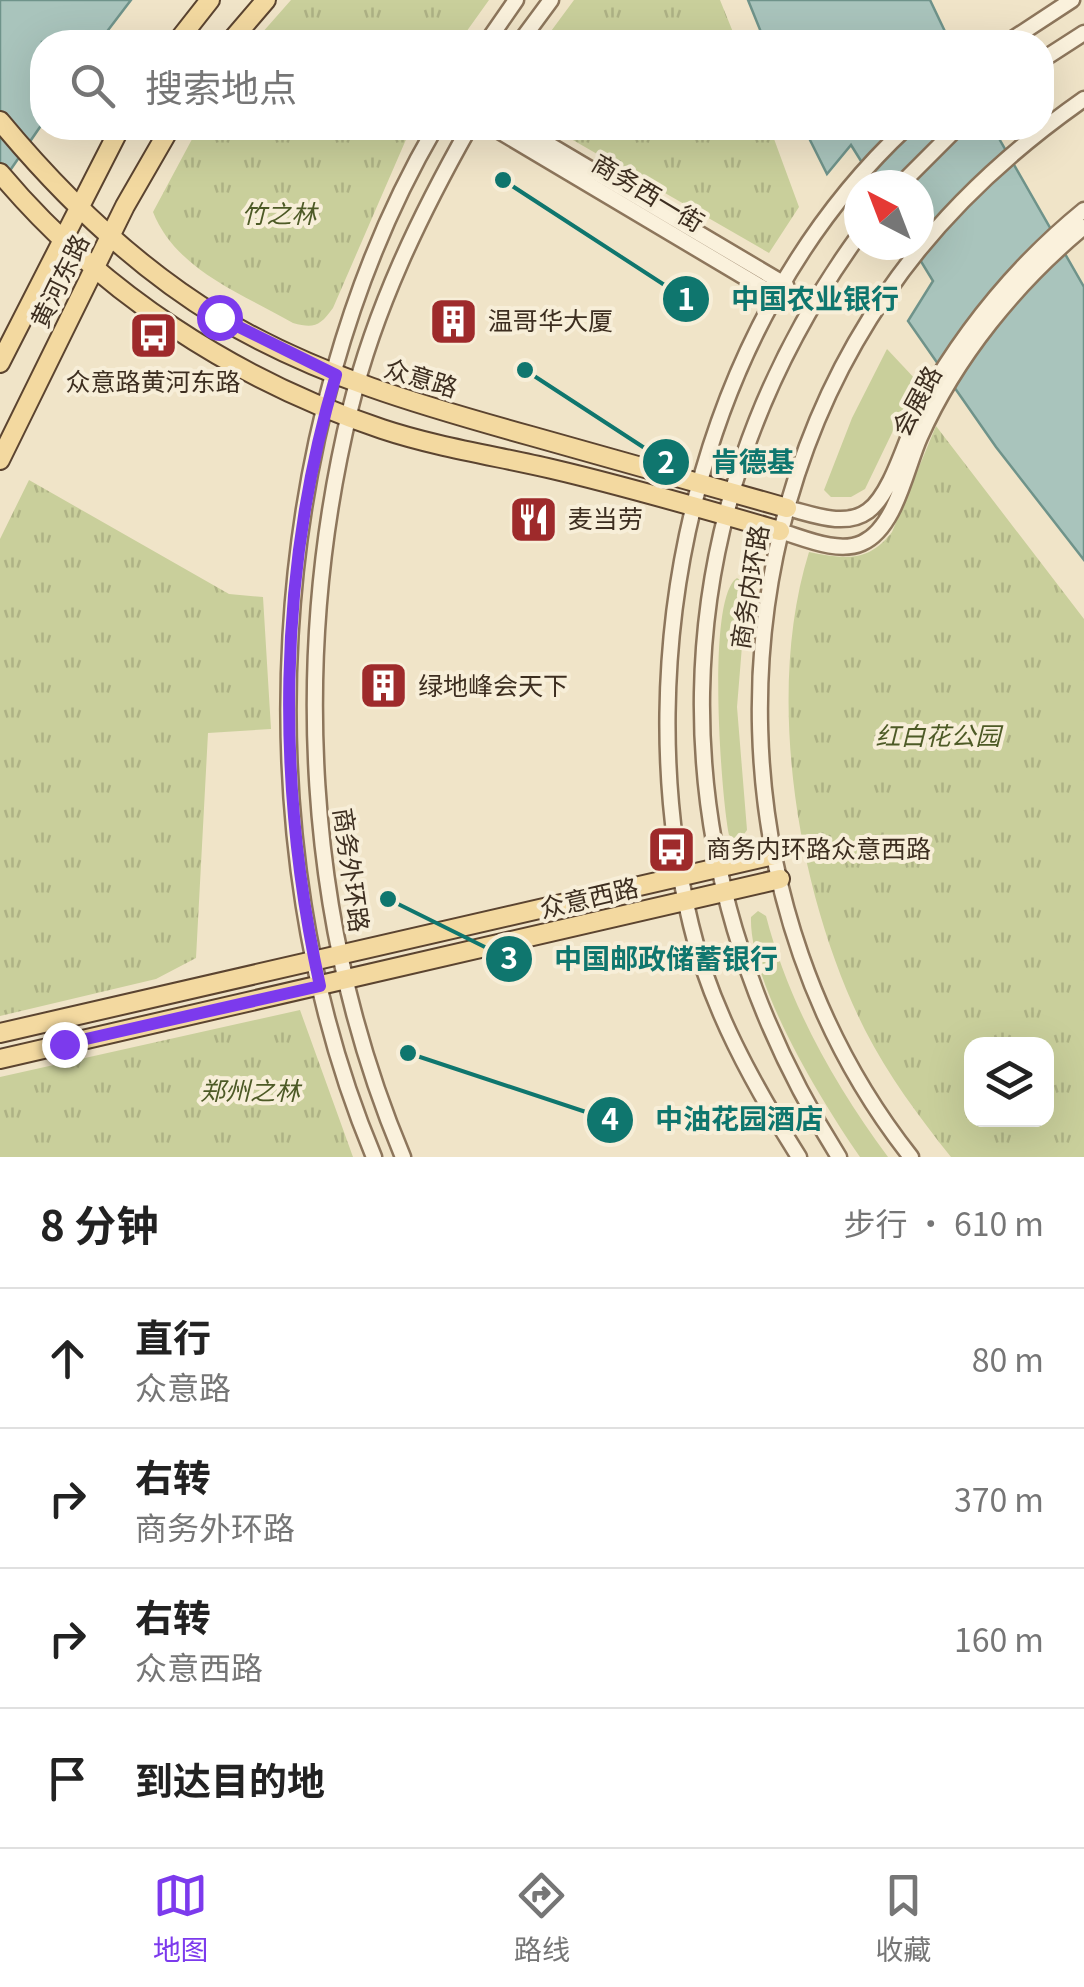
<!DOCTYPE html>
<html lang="zh">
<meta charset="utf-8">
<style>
:root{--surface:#fff;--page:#f6f6f6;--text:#222;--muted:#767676;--line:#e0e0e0;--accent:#7c3aed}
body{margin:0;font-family:Georgia,"Noto Sans SC",serif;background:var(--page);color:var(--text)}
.controls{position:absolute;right:30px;bottom:30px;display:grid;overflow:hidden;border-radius:20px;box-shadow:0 10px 40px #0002}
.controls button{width:90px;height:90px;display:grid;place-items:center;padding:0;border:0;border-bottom:2px solid var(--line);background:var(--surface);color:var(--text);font:50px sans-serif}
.compass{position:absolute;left:844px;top:170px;width:90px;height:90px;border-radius:50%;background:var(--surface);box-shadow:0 10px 40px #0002;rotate:318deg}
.stop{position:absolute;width:30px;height:30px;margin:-22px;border:8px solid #7c3aed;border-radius:50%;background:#fff}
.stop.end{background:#7c3aed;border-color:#fff;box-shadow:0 2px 10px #0008}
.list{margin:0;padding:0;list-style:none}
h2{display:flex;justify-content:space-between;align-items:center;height:130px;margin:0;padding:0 40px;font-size:42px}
h2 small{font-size:32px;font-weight:400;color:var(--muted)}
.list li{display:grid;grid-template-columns:65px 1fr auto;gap:30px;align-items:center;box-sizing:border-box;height:140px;padding:0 40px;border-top:2px solid var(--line)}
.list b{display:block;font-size:38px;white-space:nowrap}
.list p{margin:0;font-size:32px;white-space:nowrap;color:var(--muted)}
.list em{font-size:32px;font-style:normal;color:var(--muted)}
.icon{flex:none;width:55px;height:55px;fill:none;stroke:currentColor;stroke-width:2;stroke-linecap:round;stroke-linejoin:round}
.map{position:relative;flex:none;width:1084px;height:1157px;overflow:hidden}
.search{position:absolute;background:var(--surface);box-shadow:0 10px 40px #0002;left:30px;right:30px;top:30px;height:110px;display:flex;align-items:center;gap:25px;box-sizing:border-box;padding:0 35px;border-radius:40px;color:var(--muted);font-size:38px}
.sheet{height:690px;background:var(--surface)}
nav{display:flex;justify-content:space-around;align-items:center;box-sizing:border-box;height:140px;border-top:2px solid var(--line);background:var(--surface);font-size:28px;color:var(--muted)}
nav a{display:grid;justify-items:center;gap:5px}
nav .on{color:var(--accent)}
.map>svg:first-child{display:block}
.grass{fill:#c9cf9b}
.park{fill:url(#park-tufts);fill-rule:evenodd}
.water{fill:#a9c4bc;stroke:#6f938a;stroke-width:2.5}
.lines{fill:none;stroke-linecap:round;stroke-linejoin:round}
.minor-casing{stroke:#8d765c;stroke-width:19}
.major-casing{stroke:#5b4430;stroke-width:22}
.minor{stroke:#faf1dc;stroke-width:14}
.major{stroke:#f3d9a0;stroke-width:18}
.route{stroke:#7c3aed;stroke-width:12}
.labels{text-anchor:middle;stroke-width:8;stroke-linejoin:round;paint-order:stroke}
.street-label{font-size:25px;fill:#3d2e20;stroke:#f7eed8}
.park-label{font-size:25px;font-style:italic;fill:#4d5a26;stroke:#f7eed8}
.poi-label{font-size:25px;fill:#3d2e20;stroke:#f7eed8;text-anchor:start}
.leader{fill:none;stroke:#0f766e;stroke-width:4}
.callout-dot{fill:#0f766e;stroke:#f7eed8;stroke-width:4}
.mark-label{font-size:30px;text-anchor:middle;font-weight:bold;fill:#fff}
.callout-label{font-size:28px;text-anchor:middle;font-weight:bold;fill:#0f766e;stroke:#f7eed8;stroke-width:8;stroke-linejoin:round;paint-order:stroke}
</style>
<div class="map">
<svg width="1084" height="1157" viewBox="0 0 1084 1157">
<defs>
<pattern id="park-tufts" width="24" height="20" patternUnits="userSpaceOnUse" patternTransform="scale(2.5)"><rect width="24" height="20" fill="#c9cf9b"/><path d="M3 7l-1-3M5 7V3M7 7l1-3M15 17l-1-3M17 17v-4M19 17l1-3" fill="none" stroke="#aeb285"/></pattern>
</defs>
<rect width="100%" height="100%" fill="#f0e4c8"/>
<path class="grass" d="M887 349 917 381 865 489 851 497H831L824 490 852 418Z
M737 578 747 585 737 707 747 830 739 841 729 835C721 796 706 597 737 578Z
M758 911 766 916C789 1004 834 1084 888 1157H860C822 1102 749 984 751 917Z"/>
<path class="park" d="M291 0H489L459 42H254Z
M574 0H720L737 42H543Z
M198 128H411L333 308C320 326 314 329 293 323 241 293 176 270 153 212Z
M552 128H770L799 207 769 253Z
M936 426 1084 619V1157H951C919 1117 888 1075 865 1030 798 897 764 696 809 552 845 559 868 563 892 532ZM972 1044H1046V1120H972Z
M29 480 229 594 263 597 271 729 208 733 196 958 156 979 0 1016V539Z
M300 1010 353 1157H0V1077Z"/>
<path class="water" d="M0 0H131L99 42H42V124L0 185Z
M748 0H930L950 42H765Z
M804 128H993L1084 287V560L996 447 908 321 933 281 911 245H919V185H876L851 145 827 174Z"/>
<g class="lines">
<defs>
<path id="minor" d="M487 42 516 0
M520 42 551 0
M1008 42 1072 0
M1042 60 1084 33
M494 128 778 297
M521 128 786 285
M900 185 957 128
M787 508C812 514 845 528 868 511 893 493 908 431 923 403 964 330 1019 263 1084 210
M780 531C804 538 838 554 862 543 896 528 906 468 920 437 956 357 1016 283 1084 227
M374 1157C242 843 263 424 435 128
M403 1157C304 922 291 652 351 406 375 308 420 215 469 128
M799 1157C754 1086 710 1007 691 925 625 654 698 322 906 128
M839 1157C653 863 653 520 859 235
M911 1157C718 913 710 550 886 294 939 216 1007 153 1084 99"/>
<path id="major" d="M177 42 210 0
M230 42 266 0
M0 121C63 197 134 266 220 318 317 376 423 406 531 436 616 460 702 484 787 508
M0 173C100 292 235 380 382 429 436 447 496 456 552 469 629 487 704 509 780 531
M0 363 120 128
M0 460 125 206 170 128
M0 1033 774 855
M0 1059 780 879"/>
</defs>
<use href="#minor" class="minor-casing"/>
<use href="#major" class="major-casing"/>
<use href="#minor" class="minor"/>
<use href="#major" class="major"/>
</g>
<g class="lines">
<path class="route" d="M64 1044 320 986C276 785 277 573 336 375L219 317"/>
</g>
<defs>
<symbol id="building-square" viewBox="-11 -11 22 22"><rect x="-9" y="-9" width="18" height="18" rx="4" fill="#9e2a2b" stroke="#f7eed8"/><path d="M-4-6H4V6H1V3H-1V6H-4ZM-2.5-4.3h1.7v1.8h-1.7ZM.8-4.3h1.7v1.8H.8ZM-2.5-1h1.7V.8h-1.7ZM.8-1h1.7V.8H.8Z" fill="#fff"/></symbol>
<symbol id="bus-square" viewBox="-11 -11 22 22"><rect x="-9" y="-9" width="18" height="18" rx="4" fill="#9e2a2b" stroke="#f7eed8"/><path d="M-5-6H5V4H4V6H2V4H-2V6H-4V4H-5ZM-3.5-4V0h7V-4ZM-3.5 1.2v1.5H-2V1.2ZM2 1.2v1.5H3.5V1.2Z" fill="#fff"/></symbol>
<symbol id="restaurant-square" viewBox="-11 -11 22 22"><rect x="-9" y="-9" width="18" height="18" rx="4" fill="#9e2a2b" stroke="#f7eed8"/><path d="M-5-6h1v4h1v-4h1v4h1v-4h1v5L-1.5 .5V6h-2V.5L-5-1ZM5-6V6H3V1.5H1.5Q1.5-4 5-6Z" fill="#fff"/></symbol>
</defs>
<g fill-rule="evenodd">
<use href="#building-square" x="426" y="294" width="55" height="55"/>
<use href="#bus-square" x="126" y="308" width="55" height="55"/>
<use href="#restaurant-square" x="506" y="492" width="55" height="55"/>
<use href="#building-square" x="356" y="658" width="55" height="55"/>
<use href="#bus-square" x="644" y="822" width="55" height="55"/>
</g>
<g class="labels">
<g class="street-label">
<text transform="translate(648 193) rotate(31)" y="9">商务西一街</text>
<text transform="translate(60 281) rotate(-64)" y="9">黄河东路</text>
<text transform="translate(421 378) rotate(17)" y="9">众意路</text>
<text transform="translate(917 401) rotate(-62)" y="9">会展路</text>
<text transform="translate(750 587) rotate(-81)" y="9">商务内环路</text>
<text transform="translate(351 870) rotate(82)" y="9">商务外环路</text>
<text transform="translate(589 898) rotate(-13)" y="9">众意西路</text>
</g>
<g class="park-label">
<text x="279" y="223">竹之林</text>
<text x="938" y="745">红白花公园</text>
<text x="250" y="1100">郑州之林</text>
</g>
<g class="poi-label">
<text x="488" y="330">温哥华大厦</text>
<text x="153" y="391" text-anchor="middle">众意路黄河东路</text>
<text x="568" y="528">麦当劳</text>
<text x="418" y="695">绿地峰会天下</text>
<text x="706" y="858">商务内环路众意西路</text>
</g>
</g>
<path class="leader" d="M503 180L686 299M525 370L666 462M388 899L509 959M408 1053L610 1120"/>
<g class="callout-dot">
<circle cx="503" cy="180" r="10"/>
<circle cx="525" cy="370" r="10"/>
<circle cx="388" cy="899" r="10"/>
<circle cx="408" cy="1053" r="10"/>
<circle cx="686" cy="299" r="25"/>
<circle cx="666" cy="462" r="25"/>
<circle cx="509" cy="959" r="25"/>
<circle cx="610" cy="1120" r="25"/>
</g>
<g class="mark-label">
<text x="686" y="310">1</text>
<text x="666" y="473">2</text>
<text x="509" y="969">3</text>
<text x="610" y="1130">4</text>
</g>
<g class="callout-label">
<text x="815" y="309">中国农业银行</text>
<text x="753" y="472">肯德基</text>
<text x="666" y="969">中国邮政储蓄银行</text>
<text x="739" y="1129">中油花园酒店</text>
</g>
</svg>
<div class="controls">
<button><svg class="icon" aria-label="layers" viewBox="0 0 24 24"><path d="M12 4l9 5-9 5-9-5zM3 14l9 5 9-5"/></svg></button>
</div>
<svg class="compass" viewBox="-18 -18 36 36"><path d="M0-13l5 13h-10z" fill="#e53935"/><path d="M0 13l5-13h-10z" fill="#767676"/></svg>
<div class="stop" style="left:219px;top:317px"></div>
<div class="stop end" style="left:64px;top:1044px"></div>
<div class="search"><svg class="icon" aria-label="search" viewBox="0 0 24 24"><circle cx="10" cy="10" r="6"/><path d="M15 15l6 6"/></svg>搜索地点</div>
</div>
<section class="sheet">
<h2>8 分钟<small>步行 · 610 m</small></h2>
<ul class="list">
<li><svg class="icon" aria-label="ahead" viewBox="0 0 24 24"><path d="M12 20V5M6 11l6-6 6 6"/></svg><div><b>直行</b><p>众意路</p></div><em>80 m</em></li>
<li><svg class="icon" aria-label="right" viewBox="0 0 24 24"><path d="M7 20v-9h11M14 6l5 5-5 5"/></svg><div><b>右转</b><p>商务外环路</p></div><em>370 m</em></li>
<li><svg class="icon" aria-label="right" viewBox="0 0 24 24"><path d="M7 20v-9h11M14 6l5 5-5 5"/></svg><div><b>右转</b><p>众意西路</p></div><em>160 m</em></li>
<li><svg class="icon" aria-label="arrive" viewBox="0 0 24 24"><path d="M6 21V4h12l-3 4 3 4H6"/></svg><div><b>到达目的地</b></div></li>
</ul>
</section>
<nav>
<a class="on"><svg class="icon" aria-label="map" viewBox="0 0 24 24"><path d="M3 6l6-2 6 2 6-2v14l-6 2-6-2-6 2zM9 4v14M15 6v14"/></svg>地图</a>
<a><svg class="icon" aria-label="directions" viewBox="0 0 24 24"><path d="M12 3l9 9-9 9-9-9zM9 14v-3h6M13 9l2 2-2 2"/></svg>路线</a>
<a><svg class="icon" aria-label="saved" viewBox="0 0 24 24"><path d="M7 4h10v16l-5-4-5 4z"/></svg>收藏</a>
</nav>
